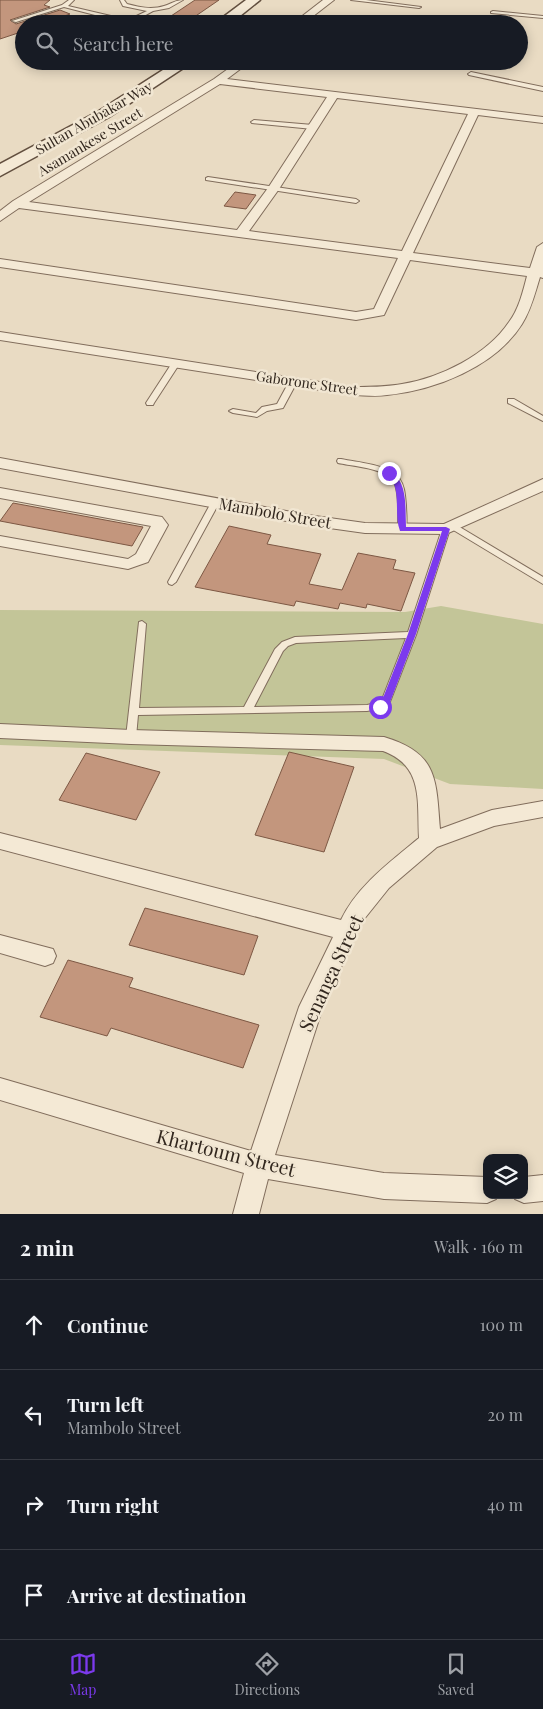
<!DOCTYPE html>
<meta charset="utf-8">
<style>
:root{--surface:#171b24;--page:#20242c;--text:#f1f3f6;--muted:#9ea1a6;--line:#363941;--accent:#7c3aed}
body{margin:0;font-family:"Playfair Display",serif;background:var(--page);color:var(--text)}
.controls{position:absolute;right:15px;bottom:15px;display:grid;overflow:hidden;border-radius:10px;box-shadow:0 2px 12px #0003}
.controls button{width:45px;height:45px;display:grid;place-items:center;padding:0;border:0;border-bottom:1px solid var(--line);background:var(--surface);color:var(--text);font:25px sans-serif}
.stop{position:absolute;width:15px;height:15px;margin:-11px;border:4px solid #7c3aed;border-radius:50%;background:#fff}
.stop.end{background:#7c3aed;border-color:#fff;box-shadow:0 1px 5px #0008}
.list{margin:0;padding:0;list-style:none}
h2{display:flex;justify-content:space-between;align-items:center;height:65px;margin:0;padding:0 20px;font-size:21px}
h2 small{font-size:16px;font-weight:400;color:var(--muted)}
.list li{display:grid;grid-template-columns:32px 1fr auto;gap:15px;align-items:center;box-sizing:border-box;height:90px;padding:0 20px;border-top:1px solid var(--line)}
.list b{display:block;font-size:19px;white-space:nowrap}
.list p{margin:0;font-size:16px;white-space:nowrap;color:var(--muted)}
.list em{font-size:16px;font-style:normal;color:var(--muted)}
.icon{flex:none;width:28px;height:28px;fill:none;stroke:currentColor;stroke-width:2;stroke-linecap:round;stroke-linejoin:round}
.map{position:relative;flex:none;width:543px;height:1214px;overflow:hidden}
.search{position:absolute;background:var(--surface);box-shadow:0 2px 12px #0003;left:15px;right:15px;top:15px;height:55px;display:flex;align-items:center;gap:12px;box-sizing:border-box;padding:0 18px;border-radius:28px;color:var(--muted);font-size:19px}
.sheet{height:425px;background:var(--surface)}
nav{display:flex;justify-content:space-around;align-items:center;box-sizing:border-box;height:70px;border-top:1px solid var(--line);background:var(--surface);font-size:14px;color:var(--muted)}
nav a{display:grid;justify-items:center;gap:2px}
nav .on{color:var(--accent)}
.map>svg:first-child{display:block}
.green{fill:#c3c598}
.building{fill:#c3967d;stroke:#7d5844}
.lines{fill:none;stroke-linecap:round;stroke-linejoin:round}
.service-casing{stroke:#816d5c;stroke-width:2}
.minor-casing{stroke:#816d5c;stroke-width:2}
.secondary-casing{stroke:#624f3f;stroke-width:3}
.service{fill:#f4e9d5;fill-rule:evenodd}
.minor{fill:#f4e9d5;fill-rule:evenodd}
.secondary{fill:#f4e9d5;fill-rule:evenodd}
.route{fill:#7c3aed}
.labels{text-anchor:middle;stroke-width:5;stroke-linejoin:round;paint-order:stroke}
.far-street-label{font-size:14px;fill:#32271e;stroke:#f1e6d2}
.street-label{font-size:16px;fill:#32271e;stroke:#f1e6d2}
.near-street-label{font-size:19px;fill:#32271e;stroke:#f1e6d2}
</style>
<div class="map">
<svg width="543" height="1214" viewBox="0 0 543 1214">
<rect width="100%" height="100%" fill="#e9dbc3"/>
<path class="green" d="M441 606 543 624V789L450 784 384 759 0 745V610L405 612Z"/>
<path class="building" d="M0 0H50L44 5 50 7 10 20 16 24 60 10 70 14 43 24H24V31L0 39Z
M195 0H219L184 24H159Z
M235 192 256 195 246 209 224 206Z
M13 503 143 527 132 546 0 521Z
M229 526 271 535 267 544 321 554 309 584 342 590 358 553 396 560 393 569 415 573 401 611 367 604 366 608 340 603 338 609 296 601 294 606 195 587Z
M289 752 354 767 324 852 255 835Z
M86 753 160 772 136 820 59 800Z
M145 908 258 936 244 975 129 945Z
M68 960 133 978 129 987 259 1025 243 1068 111 1028 107 1036 40 1017Z"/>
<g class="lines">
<defs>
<path id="service" d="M69 0H74L68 6 128 20 147 11 123 6 120 0H124L127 4C139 7 151 10 164 6 171 4 176 0 183 0L169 8 153 11 133 22 139 24H130L64 7 16 22 12 21 62 5Z
M351 0H366L421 7 419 8Z
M493 11 543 16V18L491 13V12Z
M471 72 543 87V91L469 75 468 74Z
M254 120 313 125 316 127 313 129 252 123 251 122Z
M208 177 356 199 359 201 356 203 206 180V178Z
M176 361 180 363 154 403 153 405H147L146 403 172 363Z
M290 380H293L297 382 283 408 267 411 257 417 233 413 229 411 233 409 256 413 262 407 277 404Z
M508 399H514L543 416V421L508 403Z
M338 459H341C356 462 390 465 399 478 405 486 405 496 406 505 406 513 408 524 405 532L402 533 398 530C398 517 400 489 392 479 382 468 352 466 338 463L337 461Z
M212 501H215L219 503 176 582 172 585 169 584 168 582Z
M453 523 543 577V584L450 528 449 526 450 524Z
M446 526 450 529 416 635 388 707 367 711 138 715 136 737 134 740H128L126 737 139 622 142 621 146 624 139 708 244 707 275 649 282 642 295 637 408 632 442 529ZM406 638 381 702 367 705 254 707 283 651 288 646 296 643Z"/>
<path id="minor" d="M323 0H334L303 24H292Z
M239 61H251L227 79 543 117V123L478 115 413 253 530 268 537 247 543 243V278L540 277C535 293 531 310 522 324 495 367 435 390 387 395 375 397 363 395 352 395L0 340V332L352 387C369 387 385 387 402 384 440 378 487 355 509 322 519 309 523 291 527 276L410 260 384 315 356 320 0 267V259L356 312 374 309 398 258 19 208 0 221V211L13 201 214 79ZM220 84 327 97 268 188 237 230 29 202ZM337 98 468 114 402 251 249 231 279 189Z
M0 458 308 515 365 523 444 524 543 479V491L446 534 365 533 308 525 0 468Z
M0 488 156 516 162 517 168 525 148 562 128 569 0 546V536L128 559 136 554 151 526 0 498Z
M0 724 131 730 384 737C438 753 436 779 440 829L492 810 543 801V817L494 826 437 847 389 888 361 923 323 1007 275 1155 384 1173 487 1177V1195H498L496 1199 487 1203 384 1199 268 1179 259 1214H233L244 1173 0 1100V1078L251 1151 299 1007 333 937 0 849V833L341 920C357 886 390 862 419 838 417 801 424 766 383 751L131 744 0 738Z
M0 935 53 949 56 956 53 963 45 966 0 953Z
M543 1175V1201L524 1203 515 1199 513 1195H524V1177Z"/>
<path id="secondary" d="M246 0H260L230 24H214Z
M177 61H194L109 117 0 176V164L99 111Z"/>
</defs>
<use href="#service" class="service-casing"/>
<use href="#minor" class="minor-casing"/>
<use href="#secondary" class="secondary-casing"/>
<use href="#service" class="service"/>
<use href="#minor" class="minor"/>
<use href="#secondary" class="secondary"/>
</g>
<path class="route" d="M387 471H392C408 485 405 507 406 527H446L450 529 416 634 389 705 380 710 376 707 381 703 408 634 442 531H400C393 513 403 488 387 474Z"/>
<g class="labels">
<g class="far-street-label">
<text transform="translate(94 118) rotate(-30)" y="5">Sultan Abubakar Way</text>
<text transform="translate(90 142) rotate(-31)" y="5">Asamankese Street</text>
<text transform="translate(307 383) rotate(8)" y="5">Gaborone Street</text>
</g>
<g class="street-label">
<text transform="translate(275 513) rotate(10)" y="6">Mambolo Street</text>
</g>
<g class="near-street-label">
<text transform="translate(331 973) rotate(-65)" y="7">Senanga Street</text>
<text transform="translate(226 1153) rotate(14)" y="7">Khartoum Street</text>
</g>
</g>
</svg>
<div class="controls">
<button><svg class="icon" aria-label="layers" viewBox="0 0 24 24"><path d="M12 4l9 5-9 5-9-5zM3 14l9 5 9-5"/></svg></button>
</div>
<div class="stop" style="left:380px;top:707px"></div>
<div class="stop end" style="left:389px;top:473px"></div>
<div class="search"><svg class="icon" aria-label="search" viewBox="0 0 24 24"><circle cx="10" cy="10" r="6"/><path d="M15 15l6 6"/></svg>Search here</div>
</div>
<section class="sheet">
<h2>2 min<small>Walk · 160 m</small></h2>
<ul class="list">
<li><svg class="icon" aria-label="ahead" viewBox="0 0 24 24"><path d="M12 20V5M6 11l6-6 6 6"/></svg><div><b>Continue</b></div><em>100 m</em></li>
<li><svg class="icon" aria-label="left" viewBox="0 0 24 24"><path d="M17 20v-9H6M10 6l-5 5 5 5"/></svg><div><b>Turn left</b><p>Mambolo Street</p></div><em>20 m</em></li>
<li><svg class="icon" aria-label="right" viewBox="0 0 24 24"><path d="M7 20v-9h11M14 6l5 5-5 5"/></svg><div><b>Turn right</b></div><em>40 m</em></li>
<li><svg class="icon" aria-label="arrive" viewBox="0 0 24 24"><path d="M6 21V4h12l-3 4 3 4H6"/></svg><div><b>Arrive at destination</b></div></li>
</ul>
</section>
<nav>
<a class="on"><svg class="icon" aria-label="map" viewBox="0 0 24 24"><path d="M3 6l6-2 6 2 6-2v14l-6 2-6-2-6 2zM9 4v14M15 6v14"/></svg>Map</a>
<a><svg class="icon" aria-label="directions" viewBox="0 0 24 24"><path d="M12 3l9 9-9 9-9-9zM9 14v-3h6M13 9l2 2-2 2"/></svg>Directions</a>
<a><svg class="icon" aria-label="saved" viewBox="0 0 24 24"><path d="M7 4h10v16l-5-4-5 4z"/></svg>Saved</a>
</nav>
